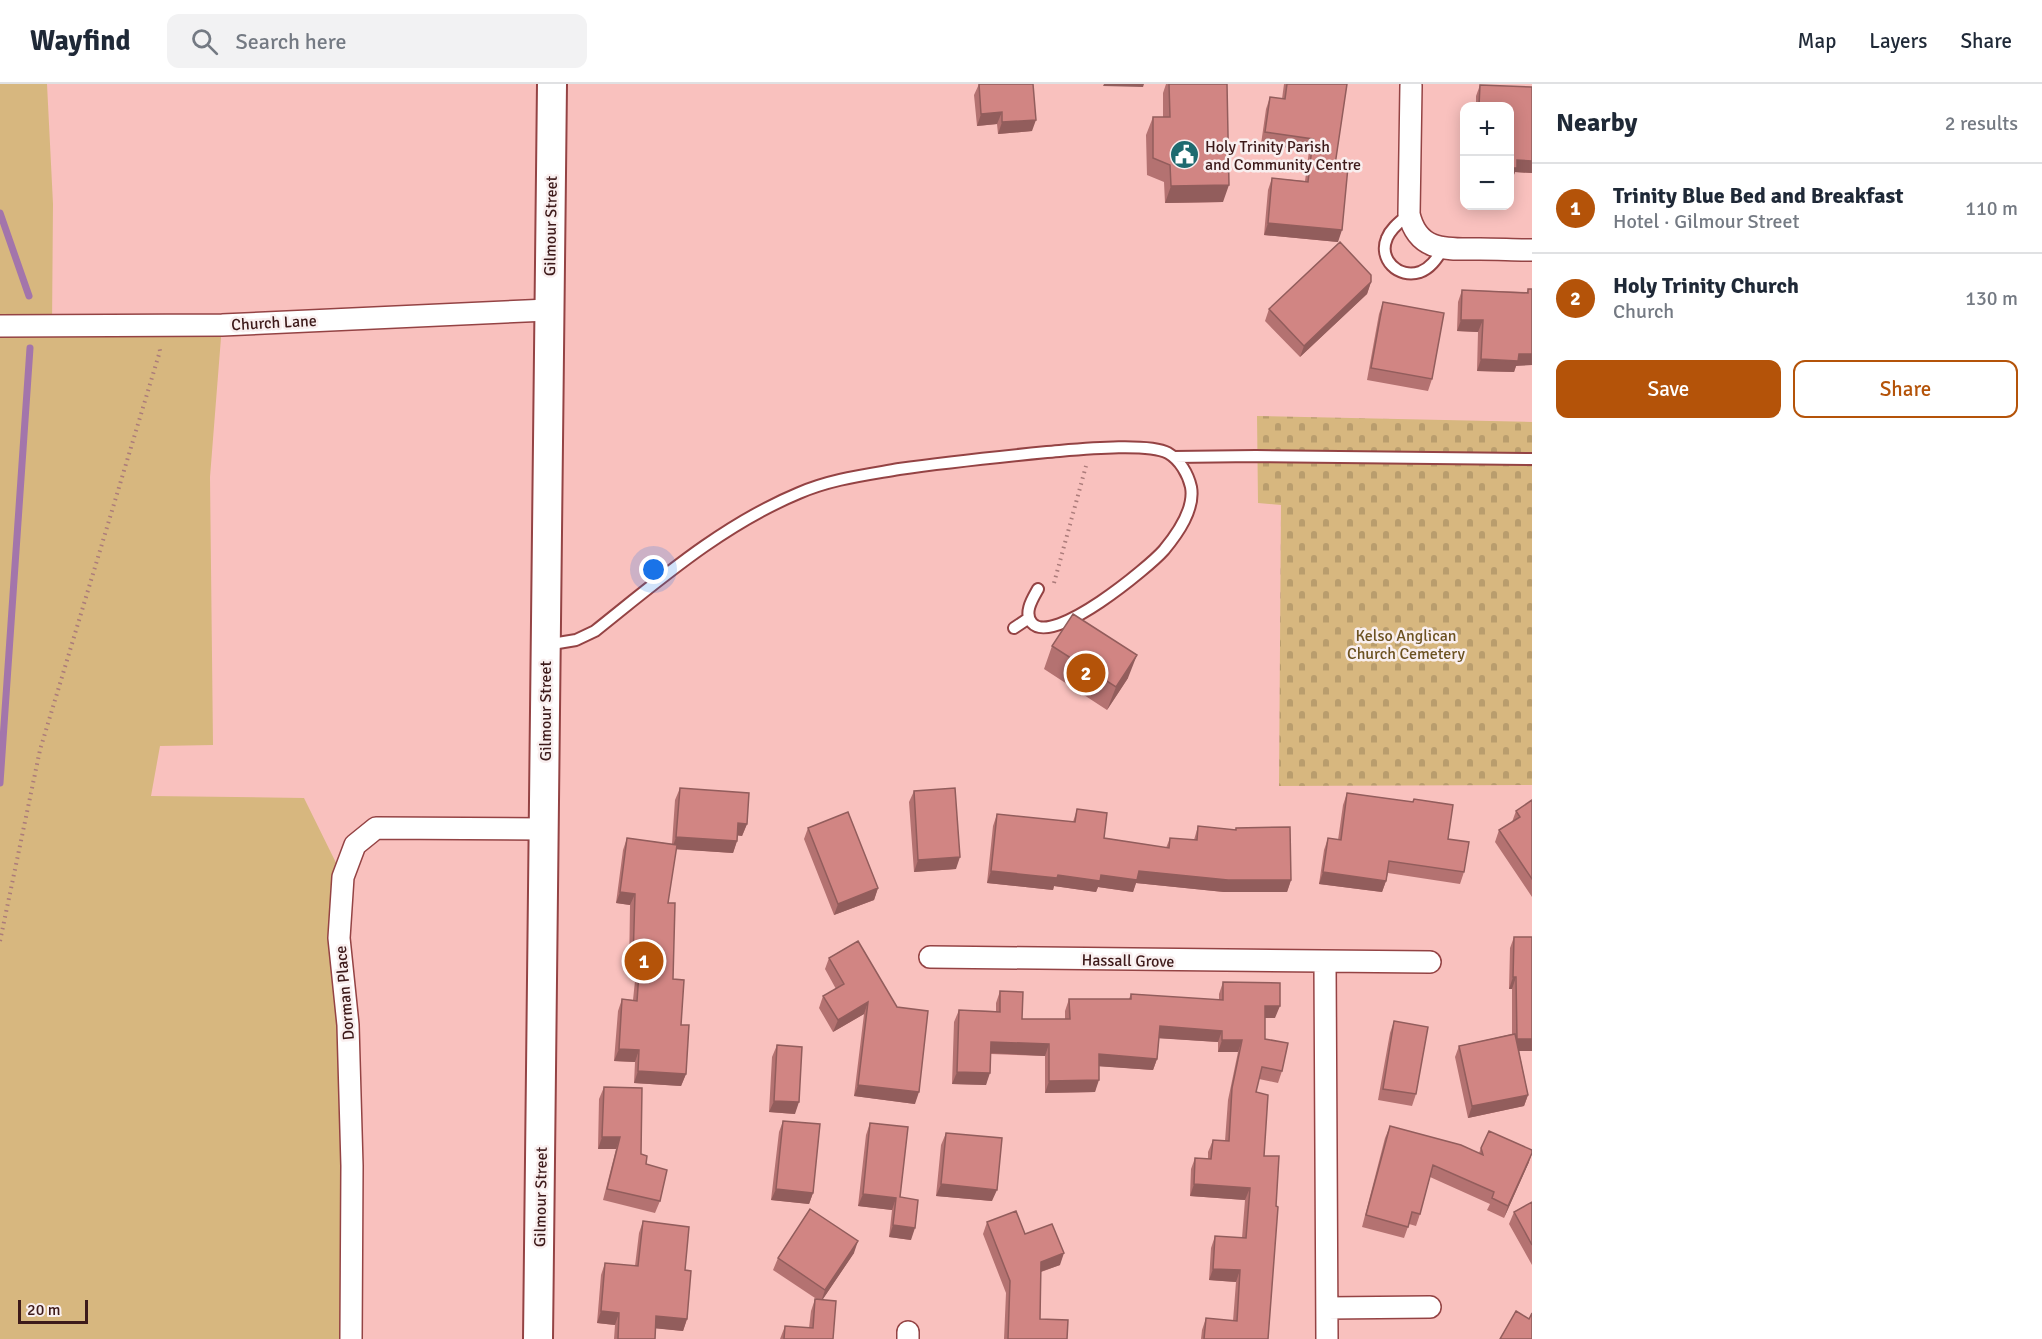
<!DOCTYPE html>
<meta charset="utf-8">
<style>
:root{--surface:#fff;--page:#f2f2f3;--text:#1f2937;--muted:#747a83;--line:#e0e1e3;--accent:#b45309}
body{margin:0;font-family:Signika,sans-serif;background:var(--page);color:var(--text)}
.controls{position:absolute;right:18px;top:18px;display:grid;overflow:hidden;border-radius:12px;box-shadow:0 3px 15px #0003}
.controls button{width:54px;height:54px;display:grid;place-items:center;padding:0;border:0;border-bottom:2px solid var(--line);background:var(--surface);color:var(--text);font:30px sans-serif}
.scale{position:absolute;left:18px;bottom:15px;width:70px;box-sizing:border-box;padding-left:6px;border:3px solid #3d1a1a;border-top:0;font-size:16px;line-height:21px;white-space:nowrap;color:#3d1a1a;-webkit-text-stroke:4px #f9efef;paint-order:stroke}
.you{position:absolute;left:654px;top:486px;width:21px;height:21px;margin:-15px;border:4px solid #fff;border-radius:50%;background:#1a73e8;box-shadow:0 0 0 9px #1a73e833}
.badge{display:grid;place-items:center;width:39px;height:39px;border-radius:50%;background:var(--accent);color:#fff;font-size:20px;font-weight:700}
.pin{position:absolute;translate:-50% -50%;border:3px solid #fff;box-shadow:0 2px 6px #0006}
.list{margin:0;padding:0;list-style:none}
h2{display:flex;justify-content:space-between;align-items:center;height:78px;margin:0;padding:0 24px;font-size:26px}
h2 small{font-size:20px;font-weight:400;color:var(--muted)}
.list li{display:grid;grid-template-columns:39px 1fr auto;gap:18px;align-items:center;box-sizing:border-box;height:90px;padding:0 24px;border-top:2px solid var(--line)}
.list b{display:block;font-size:22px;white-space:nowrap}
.list p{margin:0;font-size:20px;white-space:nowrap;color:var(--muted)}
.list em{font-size:20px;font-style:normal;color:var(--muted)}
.actions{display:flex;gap:12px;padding:18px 24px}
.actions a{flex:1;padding:14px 0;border:2px solid var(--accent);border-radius:12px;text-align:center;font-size:21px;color:var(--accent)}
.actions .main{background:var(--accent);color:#fff}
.icon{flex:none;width:33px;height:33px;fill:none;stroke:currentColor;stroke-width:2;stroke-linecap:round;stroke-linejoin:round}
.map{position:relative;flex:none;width:1532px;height:1255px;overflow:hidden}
header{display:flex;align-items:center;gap:36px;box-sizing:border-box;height:84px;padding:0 30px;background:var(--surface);border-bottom:2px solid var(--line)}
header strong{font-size:28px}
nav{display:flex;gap:33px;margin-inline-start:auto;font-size:21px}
.search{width:420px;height:54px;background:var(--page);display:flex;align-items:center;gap:15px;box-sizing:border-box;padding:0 21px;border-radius:12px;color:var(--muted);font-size:22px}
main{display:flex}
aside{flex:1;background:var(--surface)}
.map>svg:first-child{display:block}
.cemetery{fill:url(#cemetery-stones)}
.park{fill:#d7b77f}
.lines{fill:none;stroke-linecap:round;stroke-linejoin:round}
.stream{stroke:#a375ab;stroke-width:7}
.lane-casing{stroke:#944344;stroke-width:14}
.street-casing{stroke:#944344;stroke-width:24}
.secondary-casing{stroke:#944344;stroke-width:32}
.path{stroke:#ab7b7a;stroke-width:4;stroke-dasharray:1.5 4.5;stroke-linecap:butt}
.lane{stroke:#fff;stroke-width:10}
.street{stroke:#fff;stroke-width:21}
.secondary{stroke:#fff;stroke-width:28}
.wall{fill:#b47271}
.shaded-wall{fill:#925d5c}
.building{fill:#d18583;stroke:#925d5c;stroke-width:1.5}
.labels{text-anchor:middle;stroke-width:5;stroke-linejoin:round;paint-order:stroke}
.poi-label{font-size:16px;fill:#3d1a1a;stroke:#f9efef;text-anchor:start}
.street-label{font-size:16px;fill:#3d1a1a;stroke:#f9efef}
.park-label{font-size:16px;fill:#6c5221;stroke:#f9efef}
</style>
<header>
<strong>Wayfind</strong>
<div class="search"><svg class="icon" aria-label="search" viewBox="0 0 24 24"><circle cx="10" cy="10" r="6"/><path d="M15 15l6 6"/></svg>Search here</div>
<nav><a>Map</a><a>Layers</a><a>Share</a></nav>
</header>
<main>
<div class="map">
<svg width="1532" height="1255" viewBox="0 0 1532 1255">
<defs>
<pattern id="cemetery-stones" width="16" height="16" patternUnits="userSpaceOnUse" patternTransform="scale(1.5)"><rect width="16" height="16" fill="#d7b77f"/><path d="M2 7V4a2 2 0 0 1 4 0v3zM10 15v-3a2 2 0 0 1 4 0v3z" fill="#b99d6d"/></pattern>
</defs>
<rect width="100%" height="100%" fill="#f9c1be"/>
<path class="cemetery" d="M1257 332 1532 338V701L1279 702 1281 421 1258 419Z"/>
<path class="park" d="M0 0H47L53 120 52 242 222 241 210 393 213 661 160 662 151 712 304 714 343 793 351 1255H0Z"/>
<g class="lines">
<path class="stream" d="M0 129 29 212
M0 699 30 264"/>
<defs>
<path id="lane" d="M1409 130C1401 137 1391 144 1387 154 1378 175 1398 195 1420 188 1431 184 1437 174 1443 165
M1174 373 1256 372 1532 375
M1014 544 1029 534
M546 561 576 556 595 547C659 496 722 441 799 409 831 395 865 391 899 385 948 378 997 373 1047 368 1074 366 1146 358 1168 369 1180 376 1188 390 1191 403 1195 425 1178 449 1164 466 1149 483 1053 563 1032 539 1023 529 1033 514 1038 505"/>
<path id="street" d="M1411 2 1409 130C1418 169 1448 165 1480 165 1497 165 1515 166 1532 166
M0 242 222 241 548 226
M930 873 1430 878
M1325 879 1327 1255
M1327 1224 1430 1223
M908 1248V1255
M351 1255 352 1082 348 941 339 854 343 793 355 761 376 744 544 745"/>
<path id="secondary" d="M538 1255 552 0"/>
</defs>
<use href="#lane" class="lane-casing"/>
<use href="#street" class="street-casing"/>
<use href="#secondary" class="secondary-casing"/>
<path class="path" d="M1054 499 1086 382
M0 857 40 666 160 267 159 261"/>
<use href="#lane" class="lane"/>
<use href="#street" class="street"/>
<use href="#secondary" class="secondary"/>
</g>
<path class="wall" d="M979 0 1032 47 998 50 997 40 977 42 974 11Z
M1166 0H1227L1223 118 1165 119 1164 98 1147 91 1146 51 1153 33H1163V9Z
M1284 0H1347L1335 81 1338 158 1264 151 1268 106 1272 94 1305 97 1309 67 1261 60 1266 25 1270 13 1282 15Z
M1480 1 1532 3V89L1515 88 1512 96H1509V22H1476V12Z
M1371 198 1367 210 1300 273 1265 237 1269 225Z
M1528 205H1532L1516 282 1514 288 1477 287 1478 248 1457 247 1458 218 1462 206 1527 208Z
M1383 218 1432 295 1428 307 1367 296 1379 230Z
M1052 562 1128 594 1107 626 1044 585Z
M680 704 747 740 742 752 737 751V757L733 769 676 765 668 819 673 895 681 941 686 990 681 1002 634 999 635 978 614 977 618 927 622 915 633 916 636 887H629L630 821 616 819 623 766 627 754 672 760 675 716Z
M914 707 956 785 914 788 909 718Z
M1347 709 1413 718 1414 715 1448 755 1464 788 1460 800 1388 789 1386 797 1382 808 1319 800 1324 766 1328 754 1338 756 1343 721Z
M1532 716V813L1495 758 1499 746 1512 738 1516 727Z
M1077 725 1104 754 1166 764 1170 754 1194 756 1198 742 1235 746 1236 744 1291 796 1287 808H1224L1136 799 1133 808 1098 803 1096 808 1054 802 1053 806 987 799 993 742 997 730 1073 738Z
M808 744 878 804 874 816 834 831 804 755Z
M1514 853 1519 967 1528 1011 1524 1022 1468 1034 1455 973 1459 962 1512 950V905H1509L1510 864Z
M858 857 915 1020 854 1012 864 930 833 948 819 924 823 912 836 905 825 885 829 874Z
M1223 898 1275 934H1265V955L1282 987 1278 999 1259 995 1256 1008 1264 1072 1268 1255H1201L1202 1246 1206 1234 1233 1237 1236 1198 1209 1196 1211 1164 1215 1152 1242 1154 1245 1116 1190 1112 1191 1085 1195 1074 1208 1075V1068L1213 1056 1225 1057 1228 1016 1238 968H1218V958L1159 954 1157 975 1153 986 1099 982 1095 1008 1045 1009V972L991 970 986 1001 952 1000 954 938 959 926 996 927V919L1000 907 1022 935H1065V927L1069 915H1129L1131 910 1219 916V910Z
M1394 937 1416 1010 1412 1022 1378 1016 1390 949Z
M777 961 795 1030 769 1028 772 973Z
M604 1003 646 1080 660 1117 655 1129 603 1116 616 1065H598L599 1015Z
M783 1037 813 1109 809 1120 771 1116 779 1048Z
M870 1039 900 1113 911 1156 889 1153 892 1126 858 1122 866 1051Z
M1390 1042 1479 1069 1481 1064 1529 1078 1504 1134 1487 1126 1490 1120 1430 1093 1420 1130 1416 1142 1409 1140 1404 1154 1362 1143 1385 1054Z
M946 1049 992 1117 936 1112 941 1061Z
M1532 1118V1181L1509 1140 1514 1128Z
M643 1137 685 1186 687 1235 683 1247 655 1244V1255H614L615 1241 597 1239 601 1191 605 1179 635 1182 639 1149Z
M987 1138 1025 1150 1060 1181 1041 1188 1040 1235 1067 1255H1004L1006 1209 983 1150Z
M854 1169 822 1216 833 1255H780L785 1242 809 1244 811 1227 815 1215 818 1216 773 1186 778 1174Z"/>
<path class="shaded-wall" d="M1104 0H1144L1143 3 1103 2Z
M1002 28 997 40 977 42 981 30Z
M1036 36 1032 47 998 50 1002 38Z
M1517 76 1532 77V89L1515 88 1512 96H1509V84Z
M1229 101 1223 118 1165 119 1171 102Z
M1268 139 1342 146 1338 158 1264 151Z
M1371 198 1367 210 1300 273 1304 262Z
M1461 236H1483L1478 248 1457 247Z
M1519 270H1532V281L1516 282 1514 288 1477 287 1481 275Z
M1137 571 1128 594 1107 626 1116 603Z
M738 739 747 740 742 752 734 751Z
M676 753 737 757 733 769 672 765Z
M960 773 956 785 914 788 918 776Z
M991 787 1058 791H1101L1139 787 1291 796 1287 808H1224L1136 799 1133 808 1098 803 1096 808 1054 802 1053 806 987 799Z
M1323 788 1386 797 1382 808 1319 800Z
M878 804 874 816 834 831 838 820Z
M620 808 635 810 630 821 616 819Z
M633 875H640L636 887H629Z
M1513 893H1516L1512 905H1509Z
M868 918 864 930 833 948 838 936Z
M1265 922H1280L1275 934H1261Z
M1160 942 1222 947 1218 958 1155 954Z
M1517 955H1532V967H1513Z
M1222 956H1242L1238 968H1218Z
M991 958 1049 960 1045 972 987 969Z
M619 965 639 966 635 978 614 977Z
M1099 970 1157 975 1153 986 1095 982Z
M638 987 686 990 681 1002 634 999Z
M957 988 990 989 986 1001 952 1000Z
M1099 996 1095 1008 1045 1009 1049 997Z
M858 1001 919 1008 915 1020 854 1012Z
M1528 1011 1524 1022 1468 1034 1472 1022Z
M774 1017 799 1018 795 1030 769 1028Z
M602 1053H620L616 1065H598Z
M1532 1069 1529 1078 1504 1134 1508 1122Z
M941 1100 997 1106 992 1117 936 1112Z
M1194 1100 1250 1104 1245 1116 1190 1112Z
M776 1105 813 1109 809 1120 771 1116Z
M863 1110 896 1114 892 1126 858 1122Z
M893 1141 915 1144 911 1156 889 1153Z
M858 1157 854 1169 821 1218 825 1206Z
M1064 1169 1060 1181 1037 1189 1041 1178Z
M1213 1185 1240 1186 1236 1198 1209 1196Z
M601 1227 619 1229 615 1241 597 1239Z
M656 1232 687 1235 683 1247 652 1244Z"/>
<path class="building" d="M979 0H1033L1036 36 1002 38V28L981 30Z
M1169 0H1227L1229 101 1171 102 1170 81 1153 74V33H1170Z
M1287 0H1347L1335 81 1348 83 1342 146 1268 139 1272 94 1308 98 1313 55 1265 48 1270 13 1285 15Z
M1480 1 1532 3V77L1517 76V84H1509V22H1479Z
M1340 158 1371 191V198L1304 262 1269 225Z
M1528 205H1532V270H1519L1518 277 1481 275 1483 236H1461L1462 206 1528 209Z
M1383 218 1444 229 1432 295 1371 284Z
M1073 530 1137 571 1116 603 1052 562Z
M680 704 749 709 747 740 738 739 737 757 676 753Z
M955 704 960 773 918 776 914 707Z
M1347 709 1413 718 1414 715 1453 721 1448 755 1469 758 1464 788 1389 777 1386 797 1323 788 1328 754 1341 756Z
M1532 716V795L1499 746 1520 733 1516 727Z
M1077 725 1107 729 1104 754 1169 764 1170 754 1197 756 1198 742 1236 746V744L1290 743 1291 796H1228L1139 787 1137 796 1101 791 1100 797 1058 791 1057 794 991 787 997 730 1075 738Z
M848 728 878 804 838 820 808 744Z
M627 754 677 761 668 819H675L673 895 684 896 681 941H689L686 990 638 987 639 966 619 965 622 915 637 917 640 875H633L635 810 620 808Z
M1514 853H1532V955H1517L1516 893H1513Z
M858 857 897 923 928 927 919 1008 858 1001 868 918 838 936 823 912 844 900 829 874Z
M1223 898 1280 899V922H1265V955L1288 959 1282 987 1262 983 1256 1008 1268 1011 1264 1072H1279L1276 1122 1278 1123 1268 1255H1204L1206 1234 1237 1237 1240 1186 1213 1185 1215 1152 1246 1154 1250 1104 1194 1100 1195 1074 1211 1075 1213 1056 1229 1057 1232 1004 1242 956H1222V947L1160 942 1157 975 1099 970V996L1049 997V960L991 958 990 989 957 988 959 926 1000 928V907L1023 908 1022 935H1070L1069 915H1131V910L1223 916Z
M1394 937 1428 943 1416 1010 1383 1005Z
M1515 950 1528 1011 1472 1022 1459 962Z
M777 961 802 963 799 1018 774 1017Z
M604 1003 642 1004 641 1070 647 1072 646 1080 667 1086 660 1117 607 1105 620 1053H602Z
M783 1037 820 1040 813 1109 776 1105Z
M870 1039 908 1043 900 1113 918 1116 915 1144 893 1141 896 1114 863 1110Z
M1390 1042 1461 1061 1483 1071 1481 1064 1489 1047 1532 1066V1069L1508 1122 1492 1114 1494 1108 1433 1081 1420 1130 1412 1128 1408 1143 1366 1131Z
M946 1049 1002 1054 997 1106 941 1100Z
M1532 1118V1161L1514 1128Z
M810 1125 858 1157 825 1206 778 1174Z
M1016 1127 1025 1150 1052 1140 1064 1169 1041 1178 1040 1235 1068 1236 1067 1255H1008L1010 1197 987 1138Z
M643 1137 689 1143 685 1186 691 1187 687 1235 656 1232 655 1255H618L619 1229 601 1227 605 1179 638 1182Z
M815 1215 836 1217 833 1255H784L785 1242 813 1244Z
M1516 1227 1529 1235 1532 1229V1255H1500Z"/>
<defs>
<symbol id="civic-disc" viewBox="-11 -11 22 22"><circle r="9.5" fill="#1e6a6f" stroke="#f9efef"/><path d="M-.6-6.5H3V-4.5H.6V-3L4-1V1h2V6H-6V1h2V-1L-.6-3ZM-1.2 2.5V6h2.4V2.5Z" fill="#fff"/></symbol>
</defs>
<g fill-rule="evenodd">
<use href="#civic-disc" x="1168" y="54" width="33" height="33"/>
</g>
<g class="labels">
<g class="poi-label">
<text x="1205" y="68">Holy Trinity Parish<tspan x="1205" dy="18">and Community Centre</tspan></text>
</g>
<g class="street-label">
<text transform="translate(550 142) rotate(-89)" y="6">Gilmour Street</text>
<text transform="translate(274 238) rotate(-3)" y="6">Church Lane</text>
<text transform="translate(545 627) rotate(-90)" y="6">Gilmour Street</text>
<text transform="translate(1128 876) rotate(1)" y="6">Hassall Grove</text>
<text transform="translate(344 909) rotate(-95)" y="6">Dorman Place</text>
<text transform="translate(540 1113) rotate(-89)" y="6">Gilmour Street</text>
</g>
<g class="park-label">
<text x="1406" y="557">Kelso Anglican<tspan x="1406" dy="18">Church Cemetery</tspan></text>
</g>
</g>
</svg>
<div class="controls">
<button>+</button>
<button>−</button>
</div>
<div class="scale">20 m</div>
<div class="you"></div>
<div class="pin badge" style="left:644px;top:877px">1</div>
<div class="pin badge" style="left:1086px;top:589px">2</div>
</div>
<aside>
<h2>Nearby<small>2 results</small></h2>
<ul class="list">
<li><span class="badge">1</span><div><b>Trinity Blue Bed and Breakfast</b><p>Hotel · Gilmour Street</p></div><em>110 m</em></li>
<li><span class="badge">2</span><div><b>Holy Trinity Church</b><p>Church</p></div><em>130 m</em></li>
</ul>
<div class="actions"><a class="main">Save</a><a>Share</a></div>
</aside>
</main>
